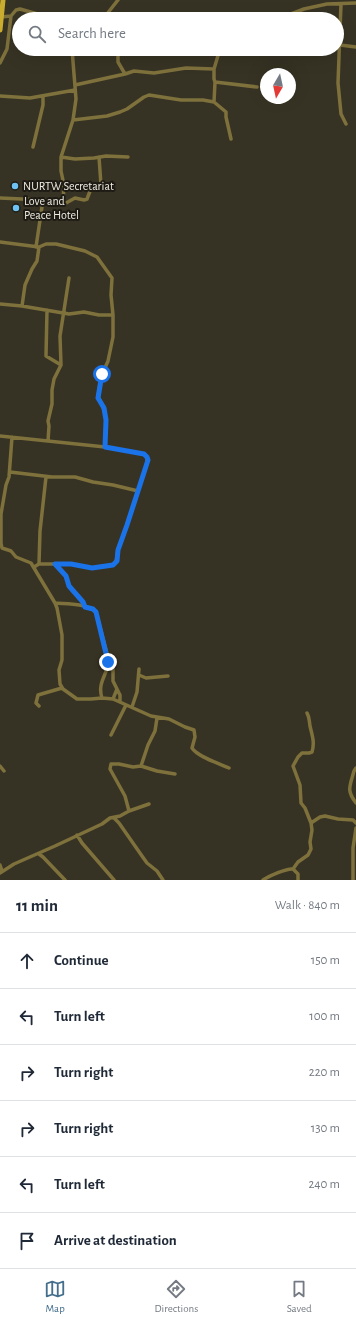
<!DOCTYPE html>
<meta charset="utf-8">
<style>
:root{--surface:#fff;--page:#f6f6f7;--text:#1f2937;--muted:#747a83;--line:#e0e1e3;--accent:#436e8c}
body{margin:0;font-family:"Alegreya Sans",sans-serif;background:var(--page);color:var(--text)}
.compass{position:absolute;left:260px;top:68px;width:36px;height:36px;border-radius:50%;background:var(--surface);box-shadow:0 4px 16px #0002;rotate:189deg}
.stop{position:absolute;width:12px;height:12px;margin:-9px;border:3px solid #1a73e8;border-radius:50%;background:#fff}
.stop.end{background:#1a73e8;border-color:#fff;box-shadow:0 1px 4px #0008}
.list{margin:0;padding:0;list-style:none}
h2{display:flex;justify-content:space-between;align-items:center;height:52px;margin:0;padding:0 16px;font-size:17px}
h2 small{font-size:13px;font-weight:400;color:var(--muted)}
.list li{display:grid;grid-template-columns:26px 1fr auto;gap:12px;align-items:center;box-sizing:border-box;height:56px;padding:0 16px;border-top:1px solid var(--line)}
.list b{display:block;font-size:15px;white-space:nowrap}
.list em{font-size:13px;font-style:normal;color:var(--muted)}
.icon{flex:none;width:22px;height:22px;fill:none;stroke:currentColor;stroke-width:2;stroke-linecap:round;stroke-linejoin:round}
.map{position:relative;flex:none;width:356px;height:880px;overflow:hidden}
.search{position:absolute;background:var(--surface);box-shadow:0 4px 16px #0002;left:12px;right:12px;top:12px;height:44px;display:flex;align-items:center;gap:10px;box-sizing:border-box;padding:0 14px;border-radius:22px;color:var(--muted);font-size:15px}
.sheet{height:388px;background:var(--surface)}
nav{display:flex;justify-content:space-around;align-items:center;box-sizing:border-box;height:56px;border-top:1px solid var(--line);background:var(--surface);font-size:11px;color:var(--muted)}
nav a{display:grid;justify-items:center;gap:2px}
nav .on{color:var(--accent)}
.map>svg:first-child{display:block}
.lines{fill:none;stroke-linecap:round;stroke-linejoin:round}
.minor{stroke:#7e713c;stroke-width:3.5}
.primary{stroke:#caac2e;stroke-width:5}
.route{stroke:#1a73e8;stroke-width:5}
.poi-dot{fill:#6ec2f3;stroke:#1d1b14;stroke-width:1.5}
.labels{text-anchor:middle;stroke-width:4;stroke-linejoin:round;paint-order:stroke}
.poi-label{font-size:12px;fill:#f0ede3;stroke:#1d1b14;text-anchor:start}
</style>
<div class="map">
<svg width="356" height="880" viewBox="0 0 356 880">
<rect width="100%" height="100%" fill="#373324"/>
<g class="lines">
<path class="minor" d="M341 4 338 83 341 114 346 124
M1 17 11 16 16 10 20 9 55 19
M103 19 118 0
M278 19 304 9 327 4 356 3
M340 45 356 47
M72 49 76 99 73 120 107 116 120 112 127 109 144 97 149 95 181 100H203L214 102 226 112V117L231 139
M115 49 118 55V62L125 74 134 71 154 73 186 68 214 69
M118 55 125 49
M0 63 7 49 11 16
M215 82 257 87
M75 85 125 74
M0 96 30 98 75 90
M214 102 215 82 214 79V69L220 49
M33 147 43 105V96
M61 157 75 159 94 158 106 156 128 157
M0 198 43 200 36 247
M43 200 66 203 75 198 84 200 87 199 92 186 101 185 99 157
M63 202 64 185 61 171V157L73 120
M0 242 39 247 46 244H56L85 251 97 257 112 278 111 295 113 315V337L108 361 101 377 98 396 104 410 106 420 105 447
M0 304 22 306 69 314 84 312 99 315H113
M22 306 25 285 32 269 37 261 39 247
M47 310 46 356 61 365
M0 436 105 447 144 454 147 457V464L122 540C121 543 118 547 118 550 116 556 119 560 113 565L92 568 71 564H39L34 567
M48 441 49 426 48 421 52 404V390L54 379 61 365 60 336 69 278
M10 472 52 477H75L93 482 113 485 138 491
M0 514H1V543L2 548 11 551 16 557 31 563 55 603 57 608 62 635V660L59 670 60 684 63 689 77 699H91L102 698 113 699 151 716 169 719 185 727 194 730 195 737 192 748C198 757 218 763 229 768
M1 514 6 485 9 477 12 437
M39 564 40 531 46 477
M55 564 66 576 69 586 83 602 85 607
M55 603C67 604 87 603 96 612L109 661C107 675 97 683 102 698
M109 664 110 668 113 670V681L117 689 113 699
M139 675 146 678 168 676
M117 689 120 695V701
M39 706 36 703 38 695 62 688
M132 707 137 692 139 669
M111 735 126 705
M0 766 4 771
M141 766 148 745 155 731 157 718
M356 768 354 771C350 786 346 790 356 803
M129 811 125 796 110 769 111 764H119L133 767 141 766 157 771 175 774
M114 818 119 823 142 856 147 863 157 871 163 880
M311 823 320 817 325 816 338 819 353 820 356 823
M77 835 82 843 114 880
M39 854 43 857 65 880
M0 865 2 871
M293 869 298 862 308 855 311 849 310 842 312 830 311 823 305 808 301 803 300 785 293 766 298 757 302 753H309L312 752C315 742 312 735 310 726 309 721 310 718 307 713
M0 873 14 864 55 846 102 824 110 818 120 816 129 811 149 804
M263 880C269 876 287 868 293 869L298 874V880
M353 880V848L356 828"/>
<path class="primary" d="M0 30 3 0"/>
</g>
<g class="lines">
<path class="route" d="M102 374 98 398 104 408 106 420 105 447 144 454 147 457 148 460 127 525 118 550 117 561 113 565 92 568 71 564H55L66 576 69 586 83 602 85 607 93 609 96 612 108 662"/>
</g>
<g class="poi-dot">
<circle cx="15" cy="186" r="4"/>
<circle cx="16" cy="208" r="4"/>
</g>
<g class="labels">
<g class="poi-label">
<text x="23" y="190">NURTW Secretariat</text>
<text x="24" y="205">Love and<tspan x="24" dy="14">Peace Hotel</tspan></text>
</g>
</g>
</svg>
<svg class="compass" viewBox="-18 -18 36 36"><path d="M0-13l5 13h-10z" fill="#e53935"/><path d="M0 13l5-13h-10z" fill="#747a83"/></svg>
<div class="stop" style="left:102px;top:374px"></div>
<div class="stop end" style="left:108px;top:662px"></div>
<div class="search"><svg class="icon" aria-label="search" viewBox="0 0 24 24"><circle cx="10" cy="10" r="6"/><path d="M15 15l6 6"/></svg>Search here</div>
</div>
<section class="sheet">
<h2>11 min<small>Walk · 840 m</small></h2>
<ul class="list">
<li><svg class="icon" aria-label="ahead" viewBox="0 0 24 24"><path d="M12 20V5M6 11l6-6 6 6"/></svg><div><b>Continue</b></div><em>150 m</em></li>
<li><svg class="icon" aria-label="left" viewBox="0 0 24 24"><path d="M17 20v-9H6M10 6l-5 5 5 5"/></svg><div><b>Turn left</b></div><em>100 m</em></li>
<li><svg class="icon" aria-label="right" viewBox="0 0 24 24"><path d="M7 20v-9h11M14 6l5 5-5 5"/></svg><div><b>Turn right</b></div><em>220 m</em></li>
<li><svg class="icon" aria-label="right" viewBox="0 0 24 24"><path d="M7 20v-9h11M14 6l5 5-5 5"/></svg><div><b>Turn right</b></div><em>130 m</em></li>
<li><svg class="icon" aria-label="left" viewBox="0 0 24 24"><path d="M17 20v-9H6M10 6l-5 5 5 5"/></svg><div><b>Turn left</b></div><em>240 m</em></li>
<li><svg class="icon" aria-label="arrive" viewBox="0 0 24 24"><path d="M6 21V4h12l-3 4 3 4H6"/></svg><div><b>Arrive at destination</b></div></li>
</ul>
</section>
<nav>
<a class="on"><svg class="icon" aria-label="map" viewBox="0 0 24 24"><path d="M3 6l6-2 6 2 6-2v14l-6 2-6-2-6 2zM9 4v14M15 6v14"/></svg>Map</a>
<a><svg class="icon" aria-label="directions" viewBox="0 0 24 24"><path d="M12 3l9 9-9 9-9-9zM9 14v-3h6M13 9l2 2-2 2"/></svg>Directions</a>
<a><svg class="icon" aria-label="saved" viewBox="0 0 24 24"><path d="M7 4h10v16l-5-4-5 4z"/></svg>Saved</a>
</nav>
